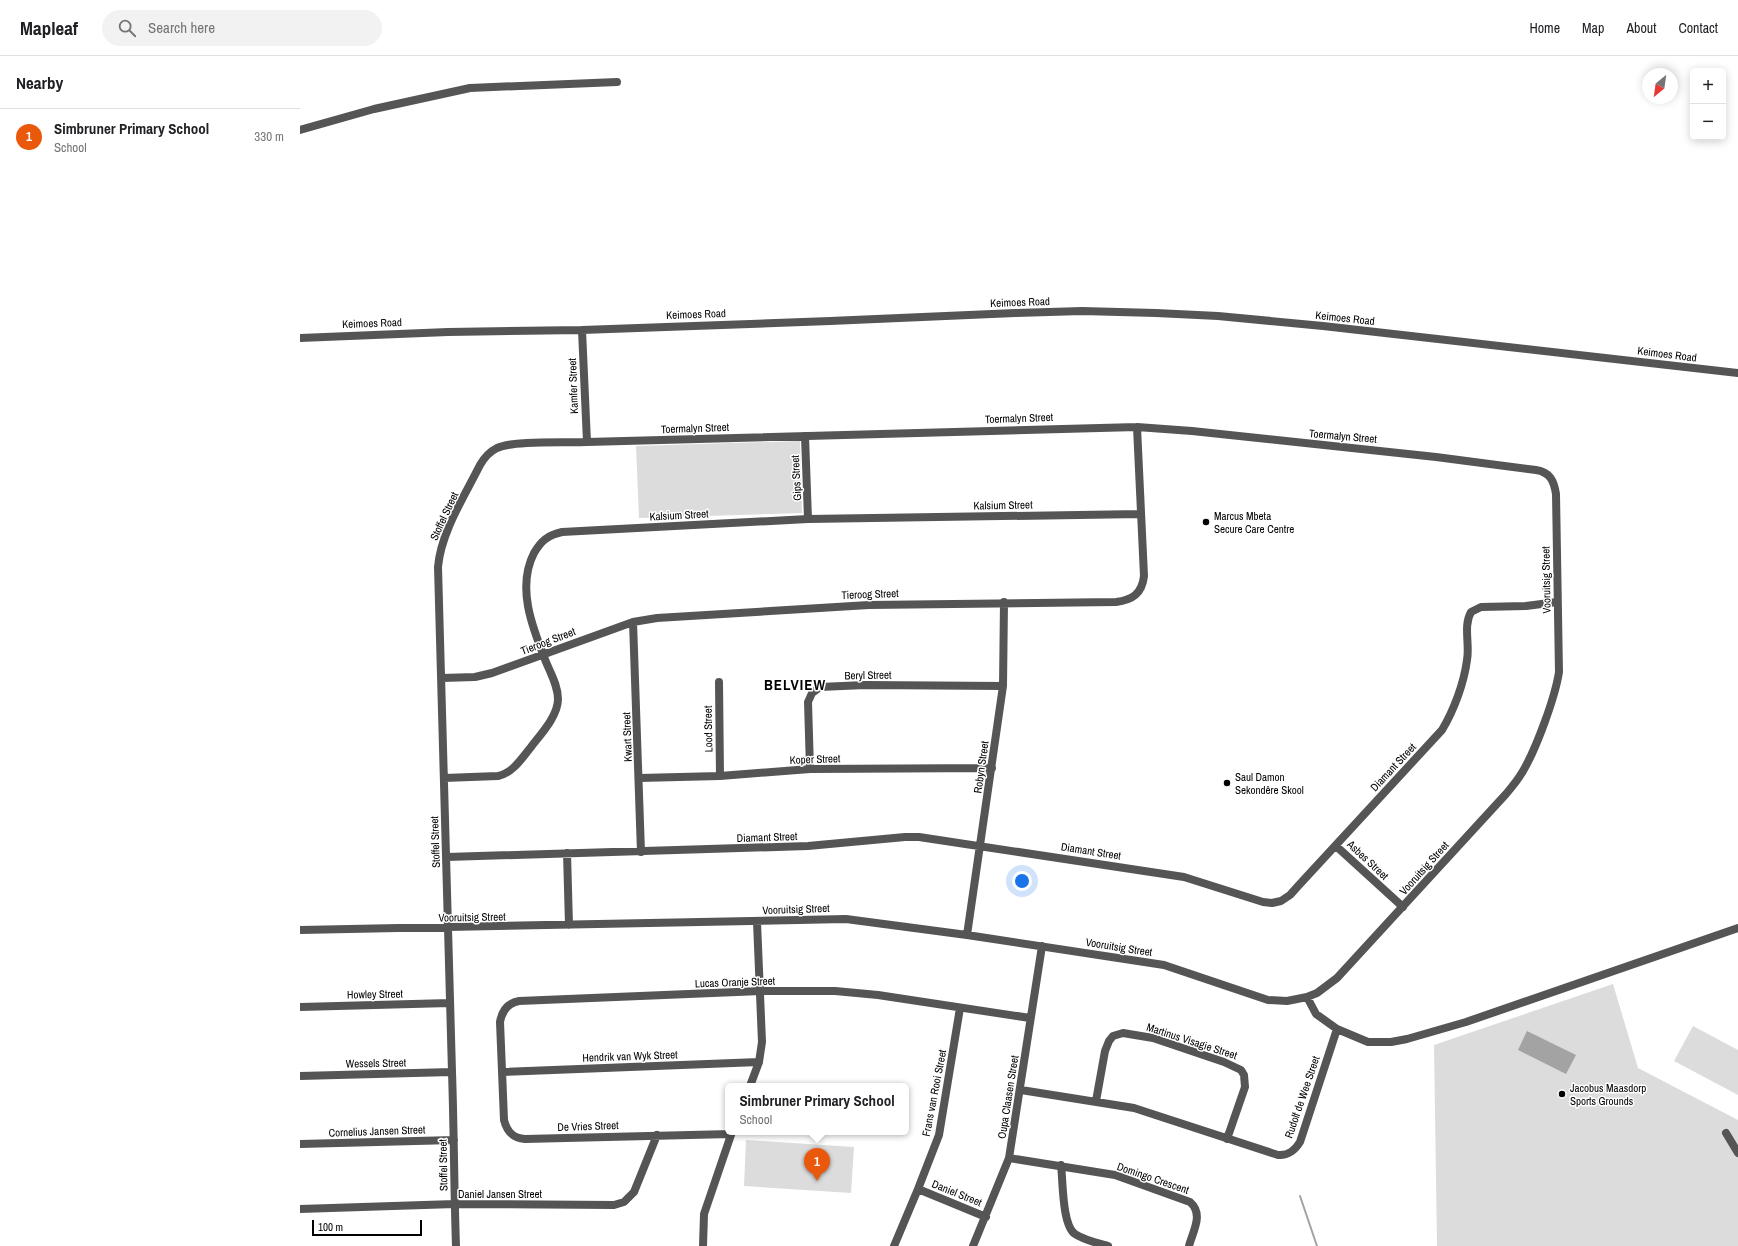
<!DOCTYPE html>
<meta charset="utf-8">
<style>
:root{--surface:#fff;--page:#f2f2f2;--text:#202124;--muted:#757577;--line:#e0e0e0;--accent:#ea580c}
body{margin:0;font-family:"Archivo Narrow",sans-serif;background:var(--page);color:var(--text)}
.controls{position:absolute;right:12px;top:12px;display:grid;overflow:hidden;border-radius:6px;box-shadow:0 2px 10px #0003}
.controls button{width:36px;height:36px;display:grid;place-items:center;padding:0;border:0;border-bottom:1px solid var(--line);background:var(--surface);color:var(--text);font:20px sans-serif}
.compass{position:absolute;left:1342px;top:12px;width:36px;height:36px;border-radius:50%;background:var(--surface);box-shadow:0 2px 10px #0003;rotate:209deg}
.scale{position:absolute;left:12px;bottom:10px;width:110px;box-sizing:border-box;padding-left:4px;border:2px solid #000;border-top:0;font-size:11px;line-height:14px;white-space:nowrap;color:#000;-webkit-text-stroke:3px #fff;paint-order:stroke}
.you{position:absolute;left:722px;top:825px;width:14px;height:14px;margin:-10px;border:3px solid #fff;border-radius:50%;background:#1a73e8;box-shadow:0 0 0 6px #1a73e833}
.badge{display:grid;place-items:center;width:26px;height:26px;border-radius:50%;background:var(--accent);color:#fff;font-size:13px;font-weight:700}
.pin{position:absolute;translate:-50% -33px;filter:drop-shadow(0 1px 2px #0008)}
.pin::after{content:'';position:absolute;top:21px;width:14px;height:12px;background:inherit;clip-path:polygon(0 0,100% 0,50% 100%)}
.popup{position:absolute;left:425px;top:1027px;width:184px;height:52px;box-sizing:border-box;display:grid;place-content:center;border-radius:6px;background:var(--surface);filter:drop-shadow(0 1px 3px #0005);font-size:13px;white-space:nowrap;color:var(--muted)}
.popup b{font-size:15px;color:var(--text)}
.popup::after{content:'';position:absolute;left:50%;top:100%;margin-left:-8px;border:8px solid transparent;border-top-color:var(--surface)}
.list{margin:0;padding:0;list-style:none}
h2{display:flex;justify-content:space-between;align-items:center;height:52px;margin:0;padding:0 16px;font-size:17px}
h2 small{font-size:13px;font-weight:400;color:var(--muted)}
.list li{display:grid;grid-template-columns:26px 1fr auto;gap:12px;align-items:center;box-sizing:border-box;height:56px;padding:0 16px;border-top:1px solid var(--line)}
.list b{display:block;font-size:15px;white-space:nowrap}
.list p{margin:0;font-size:13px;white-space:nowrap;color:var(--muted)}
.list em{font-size:13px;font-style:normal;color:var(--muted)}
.icon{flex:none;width:22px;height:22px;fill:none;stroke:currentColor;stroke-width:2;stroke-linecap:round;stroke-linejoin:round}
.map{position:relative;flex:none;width:1438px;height:1190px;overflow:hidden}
header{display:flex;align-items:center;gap:24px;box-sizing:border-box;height:56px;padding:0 20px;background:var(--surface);border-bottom:1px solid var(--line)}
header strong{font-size:19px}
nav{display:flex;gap:22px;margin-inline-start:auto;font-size:14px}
.search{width:280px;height:36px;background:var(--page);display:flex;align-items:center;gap:10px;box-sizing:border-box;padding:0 14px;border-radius:22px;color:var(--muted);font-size:15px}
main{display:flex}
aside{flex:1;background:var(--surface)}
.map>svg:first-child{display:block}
.green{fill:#dcdcdc}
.water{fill:#a3a3a3}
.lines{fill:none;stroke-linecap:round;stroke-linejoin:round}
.stream{stroke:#a3a3a3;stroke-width:2}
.minor{stroke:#555;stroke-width:8}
.poi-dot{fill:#000;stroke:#fff;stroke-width:1.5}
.labels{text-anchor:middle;stroke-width:3;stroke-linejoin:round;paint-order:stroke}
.street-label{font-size:11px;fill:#000;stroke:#fff}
.poi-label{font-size:11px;fill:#000;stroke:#fff;text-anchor:start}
.district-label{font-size:15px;font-weight:bold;letter-spacing:1px;fill:#000;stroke:#fff}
</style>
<header>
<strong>Mapleaf</strong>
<div class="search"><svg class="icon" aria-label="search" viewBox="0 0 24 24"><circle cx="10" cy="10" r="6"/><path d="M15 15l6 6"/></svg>Search here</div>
<nav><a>Home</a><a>Map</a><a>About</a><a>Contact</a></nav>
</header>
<main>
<aside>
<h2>Nearby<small></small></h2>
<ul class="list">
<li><span class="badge">1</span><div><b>Simbruner Primary School</b><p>School</p></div><em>330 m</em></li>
</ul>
</aside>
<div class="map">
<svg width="1438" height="1190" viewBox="0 0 1438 1190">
<rect width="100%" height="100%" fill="#fff"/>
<path class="green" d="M500 385 502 457 339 462 336 390Z
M1313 928 1338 1012 1438 1064V1190H1137L1134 989Z
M1393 970 1438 994V1039L1374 1005Z
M446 1084 554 1091 551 1137 444 1130Z"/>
<path class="water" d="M1227 975 1276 999 1266 1018 1218 994Z"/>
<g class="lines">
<path class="stream" d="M1000 1140 1017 1190"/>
<path class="minor" d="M0 74 74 53 170 32 317 26
M282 274 287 386
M0 282 148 276 282 274 530 265 715 257 782 255 856 257 918 260 1023 270 1438 317
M505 380 508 463
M333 566 341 796
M142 622 175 621 192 617 333 566 357 562 569 549 816 546C832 544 842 538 844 520L837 371
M419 626 420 720
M510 713 508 646 512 637 520 631 565 629 703 630
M144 722 198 720C213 717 222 702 231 691 241 678 258 660 258 643 258 630 251 618 246 606 233 573 216 532 234 497 241 485 248 479 262 476L508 463 841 458
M339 722 420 720 510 713 692 712
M1036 790 1103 851
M267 797 269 869
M147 801 508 790 605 781H619L884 821 963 846 972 847 981 845 990 839 999 829 1142 674C1154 654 1164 627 1167 604 1170 589 1163 570 1171 556L1181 551 1226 550 1257 546
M0 874 546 863 667 879 864 909 968 944 987 945 1007 941 1017 937 1037 922 1206 738C1212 731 1218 724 1223 715 1236 693 1255 642 1259 616L1256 438C1254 425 1250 416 1236 414L1136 401 892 375 837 371 287 386C265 387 215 384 197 392 189 396 184 402 180 409 164 441 141 476 138 511 144 680 148 848 152 1016 154 1074 154 1132 156 1190
M667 879 703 630 704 546
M1007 941 1016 958 1037 973 1068 986H1091L1107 983 1166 966 1438 872
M0 951 150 947
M203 1016 459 1006
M0 1020 152 1016
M450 1030 459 1006 462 986 457 866
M721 1034 834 1052 978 1099C989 1100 995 1094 1000 1086L1037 973
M796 1045 805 995 809 985 813 980 823 977 853 982 924 1006 941 1014 944 1019 945 1031 927 1083
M1426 1077 1438 1097
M431 1078 225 1083C213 1082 207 1076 204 1064L200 966C202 955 207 947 219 945L461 935H535L578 939 730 962
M0 1088 154 1084
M709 1102 815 1119 890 1146C904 1158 893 1175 889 1190
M761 1109C763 1125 762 1169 775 1178 784 1184 797 1187 808 1190
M618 1133 686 1161
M0 1153 155 1148 314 1149 324 1146 334 1136 357 1079
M403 1190 404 1158 432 1076
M594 1190 618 1133 639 1079 660 952
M673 1190 709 1102 742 890"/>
</g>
<g class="poi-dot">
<circle cx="906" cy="466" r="4"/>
<circle cx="927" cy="727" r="4"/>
<circle cx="1262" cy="1038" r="4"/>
</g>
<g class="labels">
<g class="street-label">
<text transform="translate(720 246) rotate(-2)" y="4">Keimoes Road</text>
<text transform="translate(396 258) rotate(-2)" y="4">Keimoes Road</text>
<text transform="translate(1045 262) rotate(6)" y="4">Keimoes Road</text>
<text transform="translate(72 267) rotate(-2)" y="4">Keimoes Road</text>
<text transform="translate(1367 298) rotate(7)" y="4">Keimoes Road</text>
<text transform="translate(273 330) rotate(-92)" y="4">Kamfer Street</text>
<text transform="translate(719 362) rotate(-2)" y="4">Toermalyn Street</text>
<text transform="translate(395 372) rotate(-2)" y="4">Toermalyn Street</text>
<text transform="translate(1043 380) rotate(5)" y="4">Toermalyn Street</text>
<text transform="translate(496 422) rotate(-93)" y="4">Gips Street</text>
<text transform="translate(703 449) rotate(-1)" y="4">Kalsium Street</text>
<text transform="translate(379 459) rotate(-3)" y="4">Kalsium Street</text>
<text transform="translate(144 460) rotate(-65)" y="4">Stoffel Street</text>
<text transform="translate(1246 524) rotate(-91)" y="4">Vooruitsig Street</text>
<text transform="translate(570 538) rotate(-2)" y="4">Tieroog Street</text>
<text transform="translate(248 585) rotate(-21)" y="4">Tieroog Street</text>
<text transform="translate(568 619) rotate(-1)" y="4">Beryl Street</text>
<text transform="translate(408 673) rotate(-91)" y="4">Lood Street</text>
<text transform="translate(327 681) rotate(-92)" y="4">Kwart Street</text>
<text transform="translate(515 703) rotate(-2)" y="4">Koper Street</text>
<text transform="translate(681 711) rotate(-82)" y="4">Robyn Street</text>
<text transform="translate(1093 711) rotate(-47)" y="4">Diamant Street</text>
<text transform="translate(467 781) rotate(-2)" y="4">Diamant Street</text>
<text transform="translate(135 786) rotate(-92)" y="4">Stoffel Street</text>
<text transform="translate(791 795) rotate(9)" y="4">Diamant Street</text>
<text transform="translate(1068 804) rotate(43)" y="4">Asbes Street</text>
<text transform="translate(1124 812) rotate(-48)" y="4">Vooruitsig Street</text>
<text transform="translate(496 853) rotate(-2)" y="4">Vooruitsig Street</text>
<text transform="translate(172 861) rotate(-1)" y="4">Vooruitsig Street</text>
<text transform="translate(819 891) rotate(9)" y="4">Vooruitsig Street</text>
<text transform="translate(435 926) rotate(-2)" y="4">Lucas Oranje Street</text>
<text transform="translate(75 938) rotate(-1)" y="4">Howley Street</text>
<text transform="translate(892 985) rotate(18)" y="4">Martinus Visagie Street</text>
<text transform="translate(330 1000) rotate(-2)" y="4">Hendrik van Wyk Street</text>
<text transform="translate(76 1007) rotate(-1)" y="4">Wessels Street</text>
<text transform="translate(634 1037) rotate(-79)" y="4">Frans van Rooi Street</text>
<text transform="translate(708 1041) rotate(-81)" y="4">Oupa Claasen Street</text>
<text transform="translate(1002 1041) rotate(-71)" y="4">Rudolf de Wee Street</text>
<text transform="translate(288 1070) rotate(-2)" y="4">De Vries Street</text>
<text transform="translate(77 1075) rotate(-2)" y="4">Cornelius Jansen Street</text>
<text transform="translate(143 1109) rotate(-91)" y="4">Stoffel Street</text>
<text transform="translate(853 1122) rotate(19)" y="4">Domingo Crescent</text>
<text transform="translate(657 1137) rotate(22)" y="4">Daniel Street</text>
<text x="200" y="1142">Daniel Jansen Street</text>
</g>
<g class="poi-label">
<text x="914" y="464">Marcus Mbeta<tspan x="914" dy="13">Secure Care Centre</tspan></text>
<text x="935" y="725">Saul Damon<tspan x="935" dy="13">Sekondêre Skool</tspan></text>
<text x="1270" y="1036">Jacobus Maasdorp<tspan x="1270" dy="13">Sports Grounds</tspan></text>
</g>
<g class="district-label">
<text x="495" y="634">BELVIEW</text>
</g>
</g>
</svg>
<div class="controls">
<button>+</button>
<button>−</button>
</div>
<svg class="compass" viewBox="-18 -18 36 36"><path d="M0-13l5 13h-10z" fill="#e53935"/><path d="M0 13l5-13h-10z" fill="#757577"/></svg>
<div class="scale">100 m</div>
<div class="you"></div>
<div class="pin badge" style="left:517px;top:1125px">1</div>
<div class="popup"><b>Simbruner Primary School</b>School</div>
</div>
</main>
